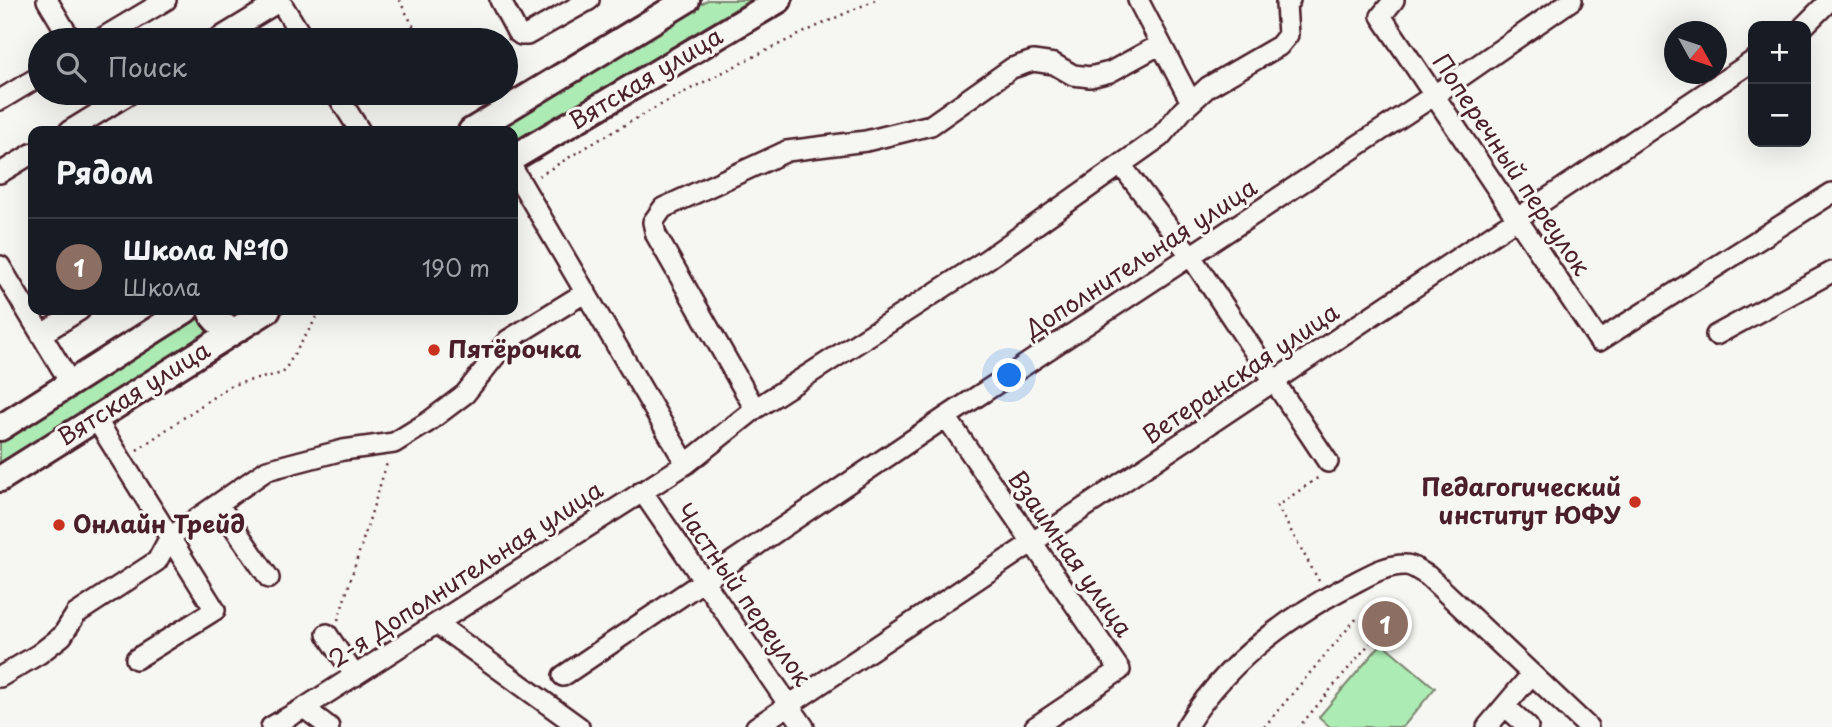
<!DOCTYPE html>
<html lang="ru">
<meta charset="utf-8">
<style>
:root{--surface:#171b24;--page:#242831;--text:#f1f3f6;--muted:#9ea1a6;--line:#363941;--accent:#ea580c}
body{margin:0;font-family:"Playpen Sans",sans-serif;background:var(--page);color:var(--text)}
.controls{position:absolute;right:21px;top:21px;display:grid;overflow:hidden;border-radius:14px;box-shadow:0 7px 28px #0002}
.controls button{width:63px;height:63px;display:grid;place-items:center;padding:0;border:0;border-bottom:2px solid var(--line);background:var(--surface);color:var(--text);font:35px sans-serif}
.compass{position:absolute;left:1664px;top:21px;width:63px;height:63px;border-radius:50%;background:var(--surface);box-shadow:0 7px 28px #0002;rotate:130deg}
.you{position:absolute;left:1010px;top:376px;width:24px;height:24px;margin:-18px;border:5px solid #fff;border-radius:50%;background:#1a73e8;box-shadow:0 0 0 10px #1a73e833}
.badge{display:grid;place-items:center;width:46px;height:46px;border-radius:50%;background:var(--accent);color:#fff;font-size:23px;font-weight:700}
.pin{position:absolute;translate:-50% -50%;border:4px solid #fff;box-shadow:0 2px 7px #0006}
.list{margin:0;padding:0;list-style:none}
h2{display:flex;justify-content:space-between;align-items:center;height:91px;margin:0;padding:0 28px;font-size:30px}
h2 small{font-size:23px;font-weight:400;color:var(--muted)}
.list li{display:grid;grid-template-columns:46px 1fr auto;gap:21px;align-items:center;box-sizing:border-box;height:98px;padding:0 28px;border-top:2px solid var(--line)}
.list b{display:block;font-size:26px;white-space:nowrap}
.list p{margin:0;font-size:23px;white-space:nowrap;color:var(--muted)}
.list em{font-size:23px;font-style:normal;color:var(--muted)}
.icon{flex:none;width:38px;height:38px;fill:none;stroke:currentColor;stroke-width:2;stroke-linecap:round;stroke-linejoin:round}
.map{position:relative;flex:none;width:1832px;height:727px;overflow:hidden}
.search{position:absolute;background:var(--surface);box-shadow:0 7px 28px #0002;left:28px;top:28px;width:490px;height:77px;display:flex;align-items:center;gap:18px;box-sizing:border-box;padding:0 24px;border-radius:38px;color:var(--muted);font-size:26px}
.panel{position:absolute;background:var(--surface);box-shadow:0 7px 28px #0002;left:28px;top:126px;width:490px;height:189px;border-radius:14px}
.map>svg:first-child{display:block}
.green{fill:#acecb4;stroke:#7b8670;stroke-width:2}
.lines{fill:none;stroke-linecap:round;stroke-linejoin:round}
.minor-casing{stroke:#4a1f2b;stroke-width:24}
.major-casing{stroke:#4a1f2b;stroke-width:30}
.path{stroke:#4a1f2b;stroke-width:2.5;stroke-dasharray:2 5;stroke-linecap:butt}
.minor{stroke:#f6f6f2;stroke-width:19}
.major{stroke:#f6f6f2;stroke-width:24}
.poi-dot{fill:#c8321e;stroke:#f6f6f2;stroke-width:2.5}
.labels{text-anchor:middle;stroke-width:6;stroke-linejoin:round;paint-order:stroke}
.street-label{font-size:24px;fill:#4a1f2b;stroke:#f6f6f2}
.poi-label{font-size:24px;font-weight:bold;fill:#4a1f2b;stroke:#f6f6f2;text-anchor:start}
</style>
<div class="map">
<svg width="1832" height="727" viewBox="0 0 1832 727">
<rect width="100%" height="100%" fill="#f6f6f2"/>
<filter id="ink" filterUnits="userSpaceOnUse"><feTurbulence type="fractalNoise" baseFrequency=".0143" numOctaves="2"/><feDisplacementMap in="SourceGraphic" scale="14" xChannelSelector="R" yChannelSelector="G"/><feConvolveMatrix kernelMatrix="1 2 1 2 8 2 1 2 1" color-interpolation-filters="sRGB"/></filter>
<g filter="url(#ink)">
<path class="green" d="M708 0H750L513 143V131H490Z
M205 311 216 327 0 466V440Z
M1382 643 1435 688 1403 727H1330L1319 717Z"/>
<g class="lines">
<defs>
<path id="minor" d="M47 0 71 40
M500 0 517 32 521 35H527L589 0
M1138 0 1191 102
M1394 0 1381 16 1599 341 1832 193
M1804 26 1830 0
M99 40 166 0
M216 40 280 1 304 40
M336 93 360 131
M0 100 40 76
M69 131 131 93
M1121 165 1190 255 1328 462
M513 169 686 464
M0 173 33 153
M0 266 71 384
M42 334 80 310
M1716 335 1832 272
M755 409 656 235 653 222 663 208 787 151 866 141 931 125 1012 68 1033 61 1054 64 1073 75 1090 77 1110 72 1161 44
M946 417 1120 670 1035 727
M96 419 215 610 136 659
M642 491 804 727
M218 504 269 578
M437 624 579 727
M327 634 355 676
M563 676 946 417 1436 94 1572 0
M0 677 39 654 62 636 76 614 157 561 170 537 267 470 343 450 394 443 428 422 465 394 508 340 586 292
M1505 706 1528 727
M304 708 329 727
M271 727 304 708 686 464 755 409 986 260 1160 137 1183 110 1208 87 1279 46 1288 35 1286 4 1290 0
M756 727 1753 61
M1186 727C1224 665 1286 618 1350 585 1368 576 1384 565 1405 565 1413 565 1421 572 1428 576L1588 727
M1487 727 1531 675"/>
<path id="major" d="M471 131 687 0
M513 158 779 0
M210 310C213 322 224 326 235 330
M0 428 186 310
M0 479 268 310"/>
</defs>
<use href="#minor" class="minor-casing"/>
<use href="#major" class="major-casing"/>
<path class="path" d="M399 0 421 40
M450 93 453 99
M539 176C646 109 760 51 875 0
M137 450 231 385 283 373 318 315 324 310
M1319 581 1277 506 1319 477
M338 620 387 463
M1264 727 1355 620H1360L1375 633V637L1299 727"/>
<use href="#minor" class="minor"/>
<use href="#major" class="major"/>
</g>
</g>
<g class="poi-dot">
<circle cx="434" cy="350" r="7"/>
<circle cx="1635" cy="502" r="7"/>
<circle cx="59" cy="525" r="7"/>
</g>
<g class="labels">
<g class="street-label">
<text transform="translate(646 79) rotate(-31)" y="8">Вятская улица</text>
<text transform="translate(1511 165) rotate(56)" y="8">Поперечный переулок</text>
<text transform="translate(1141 259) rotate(-33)" y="8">Дополнительная улица</text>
<text transform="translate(1241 374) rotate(-34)" y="8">Ветеранская улица</text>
<text transform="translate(134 394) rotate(-32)" y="8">Вятская улица</text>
<text transform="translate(1070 554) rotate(55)" y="8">Взаимная улица</text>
<text transform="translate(466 575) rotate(-33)" y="8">2-я Дополнительная улица</text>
<text transform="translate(743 595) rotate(55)" y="8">Частный переулок</text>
</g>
<g class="poi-label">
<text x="448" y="358">Пятёрочка</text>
<text x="1621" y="496" text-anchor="end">Педагогический<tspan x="1621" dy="28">институт ЮФУ</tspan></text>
<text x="73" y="533">Онлайн Трейд</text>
</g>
</g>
</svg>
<div class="controls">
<button>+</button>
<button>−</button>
</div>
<svg class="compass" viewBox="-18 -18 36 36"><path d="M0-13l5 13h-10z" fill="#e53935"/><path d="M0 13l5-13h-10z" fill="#9ea1a6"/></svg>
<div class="you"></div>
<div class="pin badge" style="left:1385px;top:624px;background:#8d6e63">1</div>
<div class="search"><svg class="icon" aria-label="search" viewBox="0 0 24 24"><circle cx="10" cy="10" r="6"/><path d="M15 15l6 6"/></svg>Поиск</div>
<section class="panel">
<h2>Рядом<small></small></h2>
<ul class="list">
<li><span class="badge" style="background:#8d6e63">1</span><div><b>Школа №10</b><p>Школа</p></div><em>190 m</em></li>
</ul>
</section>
</div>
